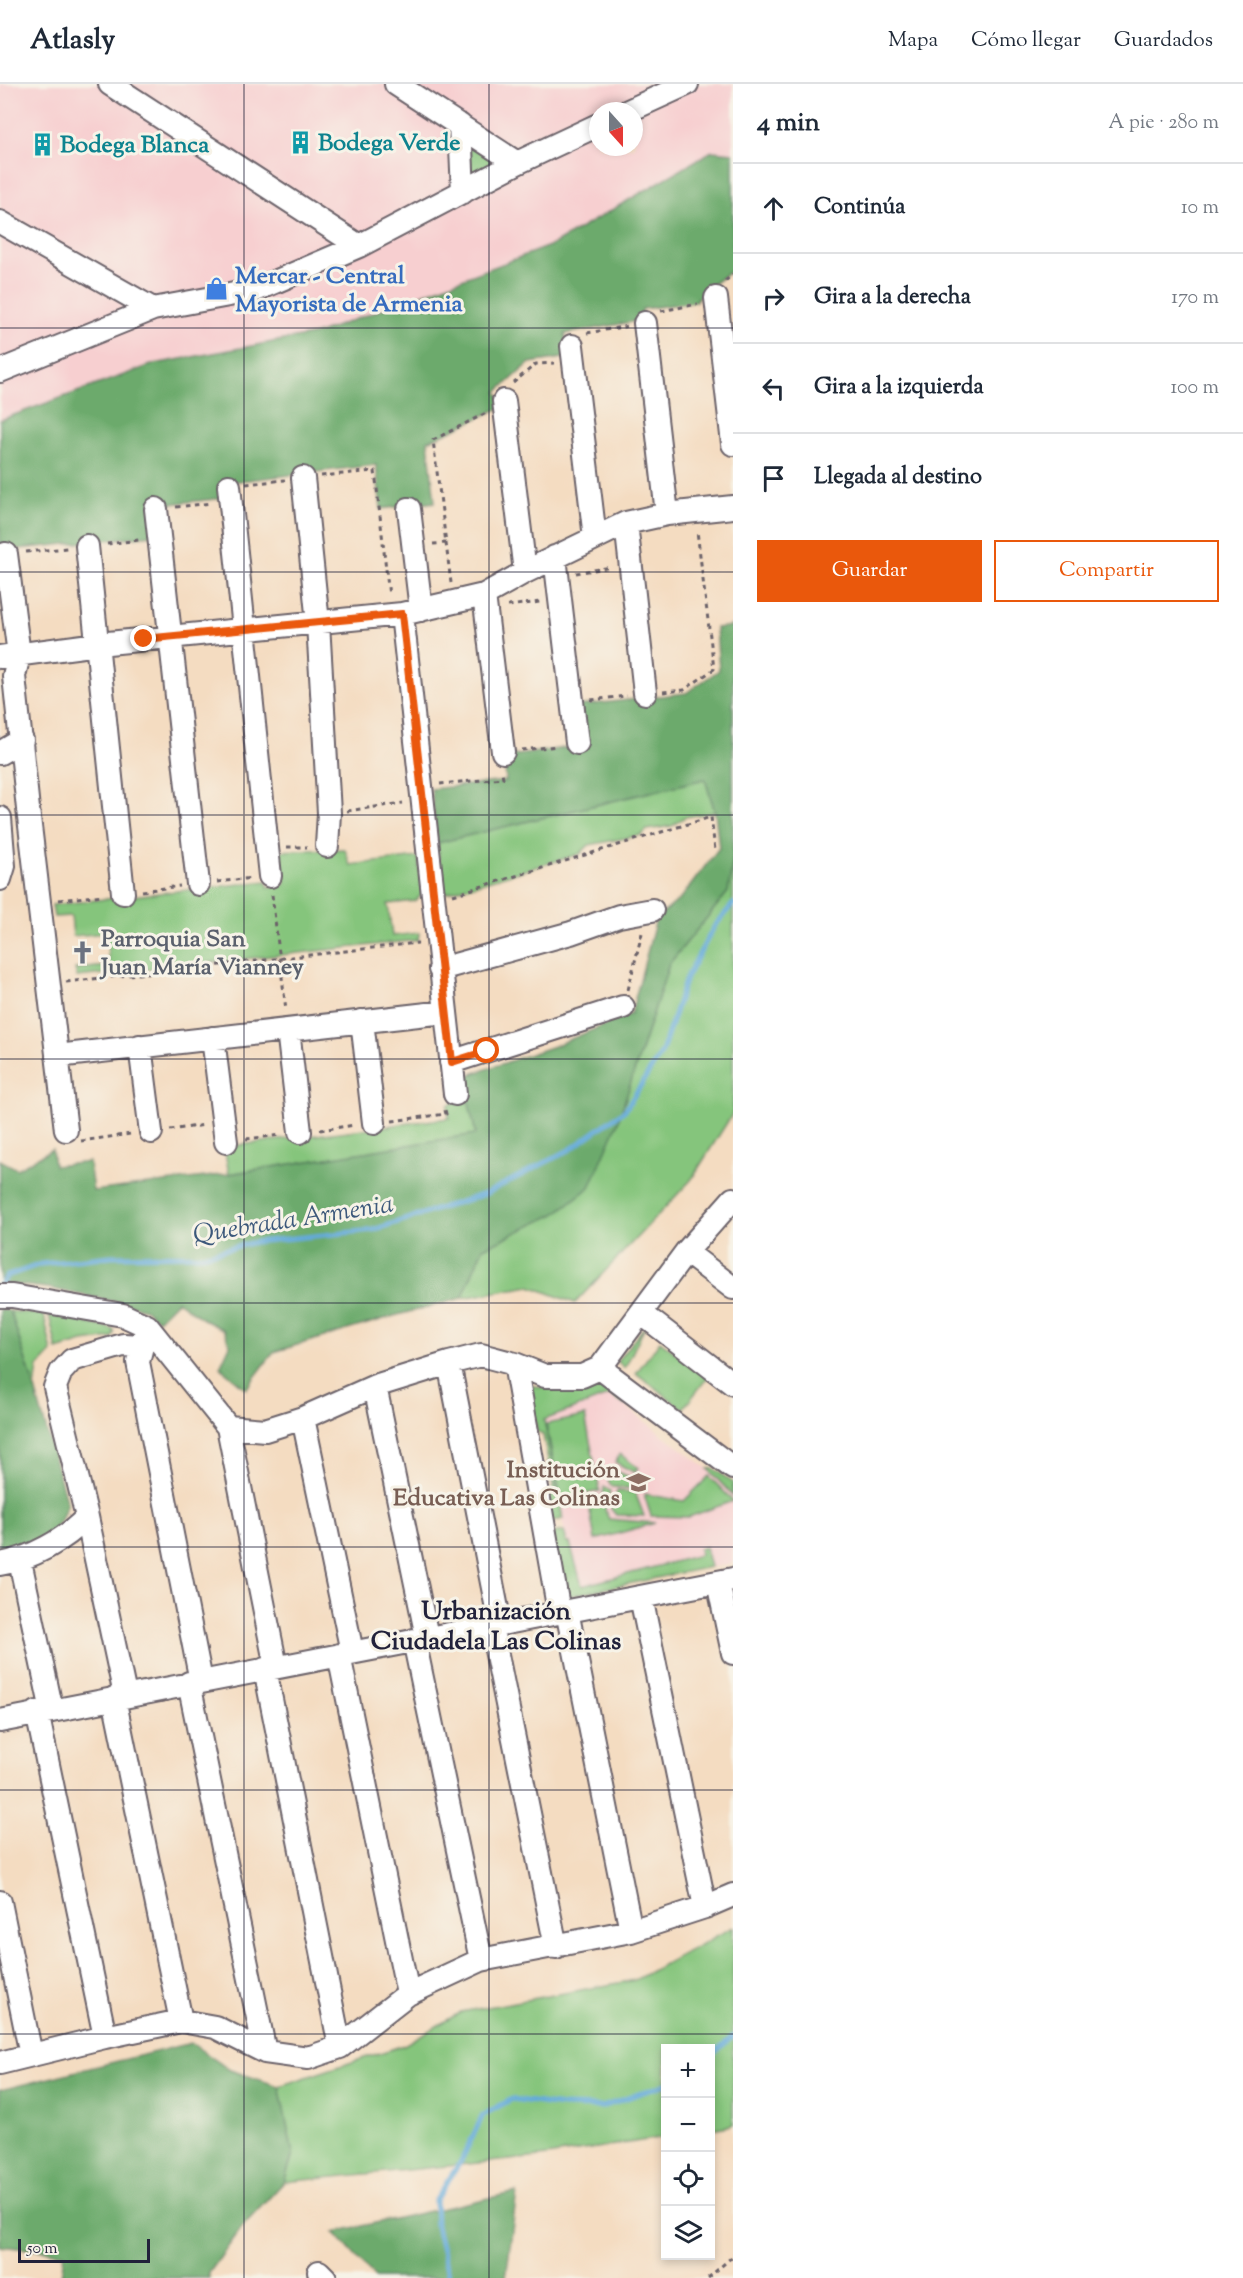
<!DOCTYPE html>
<html lang="es">
<meta charset="utf-8">
<style>
:root{--surface:#fff;--page:#f6f6f7;--text:#1f2937;--muted:#747a83;--line:#e0e1e3;--accent:#ea580c}
body{margin:0;font-family:"Sorts Mill Goudy",serif;background:var(--page);color:var(--text)}
.controls{position:absolute;right:18px;bottom:18px;display:grid;overflow:hidden;border-radius:0px;box-shadow:0 3px 9px #0003}
.controls button{width:54px;height:54px;display:grid;place-items:center;padding:0;border:0;border-bottom:2px solid var(--line);background:var(--surface);color:var(--text);font:30px sans-serif}
.compass{position:absolute;left:589px;top:18px;width:54px;height:54px;border-radius:50%;background:var(--surface);box-shadow:0 3px 9px #0003;rotate:159deg}
.scale{position:absolute;left:18px;bottom:15px;width:132px;box-sizing:border-box;padding-left:6px;border:3px solid #22223b;border-top:0;font-size:16px;line-height:21px;white-space:nowrap;color:#22223b;-webkit-text-stroke:4px #f7f3e8;paint-order:stroke}
.stop{position:absolute;width:18px;height:18px;margin:-14px;border:4px solid #ea580c;border-radius:50%;background:#fff}
.stop.end{background:#ea580c;border-color:#fff;box-shadow:0 2px 6px #0008}
.list{margin:0;padding:0;list-style:none}
h2{display:flex;justify-content:space-between;align-items:center;height:78px;margin:0;padding:0 24px;font-size:26px}
h2 small{font-size:20px;font-weight:400;color:var(--muted)}
.list li{display:grid;grid-template-columns:39px 1fr auto;gap:18px;align-items:center;box-sizing:border-box;height:90px;padding:0 24px;border-top:2px solid var(--line)}
.list b{display:block;font-size:22px;white-space:nowrap}
.list em{font-size:20px;font-style:normal;color:var(--muted)}
.actions{display:flex;gap:12px;padding:18px 24px}
.actions a{flex:1;padding:14px 0;border:2px solid var(--accent);border-radius:0px;text-align:center;font-size:21px;color:var(--accent)}
.actions .main{background:var(--accent);color:#fff}
.icon{flex:none;width:33px;height:33px;fill:none;stroke:currentColor;stroke-width:2;stroke-linecap:round;stroke-linejoin:round}
.map{position:relative;flex:none;width:733px;height:2194px;overflow:hidden}
header{display:flex;align-items:center;gap:36px;box-sizing:border-box;height:84px;padding:0 30px;background:var(--surface);border-bottom:2px solid var(--line)}
header strong{font-size:28px}
nav{display:flex;gap:33px;margin-inline-start:auto;font-size:21px}
main{display:flex}
aside{flex:1;background:var(--surface)}
.map>svg:first-child{display:block}
.built{fill:#f7cfd0;fill-rule:evenodd}
.green{fill:#85c57c;stroke:#54745c;stroke-width:1.5}
.forest{fill:#6caa6c;stroke:#476654;stroke-width:1.5}
.lines{fill:none;stroke-linecap:round;stroke-linejoin:round}
.stream{stroke:#64aada;stroke-width:5}
.minor-casing{stroke:#6c636a;stroke-width:26}
.path{stroke:#6c636a;stroke-width:3;stroke-dasharray:4.5 4.5;stroke-linecap:butt}
.minor{stroke:#fff;stroke-width:22}
.route{stroke:#ea580c;stroke-width:8}
.grid{fill:none;stroke:#22223b;stroke-width:1.5;stroke-opacity:0.55}
.labels{text-anchor:middle;stroke-width:6;stroke-linejoin:round;paint-order:stroke}
.culture-label{font-size:24px;font-weight:bold;fill:#0d838f;stroke:#f7f3e8;text-anchor:start}
.shop-label{font-size:24px;font-weight:bold;fill:#366cbe;stroke:#f7f3e8;text-anchor:start}
.worship-label{font-size:24px;font-weight:bold;fill:#5b616d;stroke:#f7f3e8;text-anchor:start}
.education-label{font-size:24px;font-weight:bold;fill:#785e54;stroke:#f7f3e8;text-anchor:end}
.water-label{font-size:26px;font-style:italic;fill:#3c587b;stroke:#f7f3e8}
.neighbourhood-label{font-size:26px;font-weight:bold;fill:#22223b;stroke:#f7f3e8}
</style>
<header>
<strong>Atlasly</strong>
<nav><a>Mapa</a><a>Cómo llegar</a><a>Guardados</a></nav>
</header>
<main>
<div class="map">
<svg width="733" height="2194" viewBox="0 0 733 2194">
<rect width="100%" height="100%" fill="#f7f3e8"/>
<filter id="ink" filterUnits="userSpaceOnUse"><feTurbulence type="fractalNoise" baseFrequency=".0167" numOctaves="2"/><feDisplacementMap in="SourceGraphic" scale="12" xChannelSelector="R" yChannelSelector="G"/><feConvolveMatrix kernelMatrix="1 2 1 2 8 2 1 2 1" color-interpolation-filters="sRGB"/></filter>
<filter id="wash" filterUnits="userSpaceOnUse"><feTurbulence type="fractalNoise" baseFrequency=".008" numOctaves="4" result="noise"/><feDisplacementMap in="SourceGraphic" scale="24" xChannelSelector="R" yChannelSelector="G"/><feGaussianBlur stdDeviation="1.35" result="paint"/><feColorMatrix in="noise" values="0 0 0 0 0 0 0 0 0 0 0 0 0 0 0 0 0 1.4 0 .05"/><feComposite in="paint" operator="in"/></filter>
<g filter="url(#wash)">
<rect width="100%" height="100%" fill="#f4dcc1"/>
<path class="built" d="M0 0H733V69L712 67 552 161 316 250 154 280 0 336ZM598 27H634V63H598Z
M610 1311 708 1385 733 1412V1479L576 1510 544 1336Z"/>
<path class="green" d="M467 55 501 79 472 94Z
M705 694 715 728 685 733 672 742 647 746 642 751 589 761 580 770 443 810 437 759Z
M345 765 350 781 418 773 422 810 416 817 388 820 392 852 419 849 418 856 77 893 75 885 109 882 106 849 73 852 71 832 54 833 52 821 267 797 268 803 285 800 283 783H276L274 767Z
M733 774V1029L691 1096 575 1219 530 1202 462 1214 483 1164 555 1130 617 1041 669 880 728 808Z
M467 1009 476 1050 229 1090 224 1063 449 1034 448 1021 454 1019 458 1010Z
M10 1227 44 1231 52 1268 38 1283 35 1305Z
M49 1231 109 1244 114 1246V1251L112 1254 83 1258 57 1266Z
M645 1242 625 1284 617 1277Z
M660 1257 708 1293 683 1325 636 1289Z
M597 1299 621 1310 624 1321 610 1311 544 1336 563 1435 550 1438 548 1424 553 1402 543 1351 537 1348 528 1301 560 1306Z
M585 1332 600 1407 561 1415 546 1340Z
M620 1370 638 1384 635 1389 615 1378Z
M713 1384 733 1399V1412L708 1385Z
M613 1387 643 1397 640 1405 612 1403 608 1397Z
M709 1392 733 1417 689 1433 651 1432 644 1410 684 1417Z
M604 1403 610 1407 605 1426 609 1435 655 1439 595 1456 588 1416 603 1412Z
M617 1407 635 1408 644 1432 616 1431 611 1425Z
M564 1447 567 1459H570L582 1502 700 1471 699 1465 705 1463 710 1483 564 1513 552 1449Z
M733 1843V2041L711 2045 710 1964H666L665 2053 540 2073 284 2098 293 2070 279 2002 404 1961 461 1928 635 1896Z"/>
<path class="forest" d="M712 67 733 69V186C719 195 705 205 695 218L642 225V236L565 250 569 273 530 279 497 308 505 322 428 357 435 418 381 425 376 381 223 399 224 414 151 422 153 451 0 467V336L154 280 316 250 552 161Z
M733 542V774L728 808 669 880 617 1041 590 1103 555 1130 483 1164 462 1214 394 1232 274 1268 246 1305 220 1283 230 1261 224 1246 206 1237 177 1217 158 1236 145 1225 131 1221 48 1204 0 1199V1076L17 1085 52 1065 54 1082 89 1078 93 1107 229 1090 476 1050 463 993 554 962 631 930 656 835 681 814 719 764 715 728 705 695 437 759 431 705 506 697 504 673 584 661 578 622 686 609 719 586 716 544Z
M0 1225 10 1227 35 1305 67 1420 61 1436 50 1452 0 1471Z
M191 1959 230 1986 279 2002 293 2070 284 2098 243 2142 209 2189V2194H61L64 2169 0 2162V2006Z
M517 2108 506 2194H375L334 2148Z"/>
<g class="lines">
<path class="stream" d="M0 1201 7 1192 41 1180 111 1172 203 1171 255 1158 373 1146 485 1110 571 1065 625 1026 662 968 686 894 714 843 733 820
M710 1973 733 1952
M449 2194 436 2142 435 2116 461 2077 483 2031 512 2015 562 2022 602 2023 666 2000"/>
</g>
</g>
<g filter="url(#ink)">
<g class="lines">
<defs>
<path id="minor" d="M110 0 359 162
M396 0 517 79
M628 27 687 0
M460 41 463 108
M0 138 153 225
M716 214 733 360
M645 239 667 430
M572 262 595 454
M0 287 153 225 256 206 359 162 517 79 598 41
M504 317 525 488
M303 394 318 539 329 729 327 762
M229 402 270 792
M156 425 198 800
M409 425 421 526
M626 439 645 609
M87 462 123 809
M6 470 19 571 14 592 28 725 66 1046
M555 473 577 659
M484 511 503 668
M402 530 455 1010
M0 573 98 560 402 530 484 511 525 488 626 439 667 430 733 423
M0 669 22 656
M0 734 4 782 0 795
M440 885 571 849 619 832 652 826
M362 937 374 1039
M288 946 300 1048
M213 954 226 1058
M140 962 151 1048
M57 972 445 928
M451 978 623 923
M686 1168 733 1204
M0 1212H12L123 1231 147 1242 228 1343 265 1346 303 1334 375 1302 449 1279 481 1271 515 1280 545 1292H582L600 1284 686 1168 733 1115
M641 1229 733 1300
M147 1242 138 1278 201 1597
M449 1279 500 1540
M515 1280 559 1528
M600 1284 733 1384
M375 1302 427 1553
M303 1334 352 1568
M228 1343 276 1583
M87 1433 125 1611
M20 1477 52 1627
M0 1480C31 1475 65 1456 87 1433L55 1303 61 1288 72 1276 123 1261 142 1262
M718 1498 733 1569
M641 1513 705 1823
M567 1527 631 1847
M491 1541 556 1863
M414 1556 481 1876
M339 1571 408 1910
M265 1585 340 1963
M189 1599 265 1968
M114 1614 181 1937
M37 1628 105 1953
M0 1637 733 1495
M0 1818 31 1971
M0 1979 105 1953 181 1937 215 1943 265 1968 308 1974 340 1963 408 1910 481 1876 631 1847 705 1823 733 1811
M319 2188 325 2194"/>
</defs>
<use href="#minor" class="minor-casing"/>
<path class="path" d="M725 197 733 190
M661 227 698 220
M587 249 628 242
M513 299 536 280 554 279
M321 392 375 387 389 512
M246 400 285 396
M176 423 211 419
M107 460 139 456
M433 460 446 459
M26 468 67 464
M576 489 611 483
M451 499 433 356 486 329
M508 522 540 518
M663 608 684 606 714 585 697 447
M591 616 627 612
M522 666 557 662
M440 700 503 694 502 688
M347 727 403 719
M287 763H307
M217 798 252 794
M142 807 180 802
M272 811 286 926
M453 811 711 733 715 766
M59 816 103 811
M66 898 418 859
M628 906 642 849
M392 1037 446 1030 445 1026
M170 1046 205 1041
M320 1046 355 1041
M246 1055 281 1051
M81 1057 131 1050
M708 2194 733 2172"/>
<use href="#minor" class="minor"/>
</g>
</g>
<g class="lines" filter="url(#ink)">
<path class="route" d="M144 555 402 530 452 978 487 967"/>
</g>
<path class="grid" d="M244 0V2194M489 0V2194M0 244H733M0 488H733M0 731H733M0 975H733M0 1219H733M0 1463H733M0 1706H733M0 1950H733"/>
<defs>
<symbol id="building-bare" viewBox="-9 -9 18 18"><path d="M-4-6H4V6H1V3H-1V6H-4ZM-2.5-4.3h1.7v1.8h-1.7ZM.8-4.3h1.7v1.8H.8ZM-2.5-1h1.7V.8h-1.7ZM.8-1h1.7V.8H.8Z" fill="#0f9aa8" stroke="#f7f3e8" stroke-width="2.5" paint-order="stroke"/></symbol>
<symbol id="shop-bare" viewBox="-9 -9 18 18"><path d="M-5-2.5h2.3a2.7 3.5 0 0 1 5.4 0H5L5.5 6h-11ZM-1.5-2.5h3a1.5 2.3 0 0 0-3 0Z" fill="#3f7fe0" stroke="#f7f3e8" stroke-width="2.5" paint-order="stroke"/></symbol>
<symbol id="church-bare" viewBox="-9 -9 18 18"><path d="M-1.2-6h2.4v3.5h3.3v2.4h-3.3V6h-2.4V-.1h-3.3v-2.4h3.3Z" fill="#6b7280" stroke="#f7f3e8" stroke-width="2.5" paint-order="stroke"/></symbol>
<symbol id="university-bare" viewBox="-9 -9 18 18"><path d="M0-5L7-2L0 1L-7-2ZM-4 1L0 2.5L4 1V4Q0 6-4 4Z" fill="#8d6e63" stroke="#f7f3e8" stroke-width="2.5" paint-order="stroke"/></symbol>
</defs>
<g fill-rule="evenodd">
<use href="#building-bare" x="284" y="42" width="33" height="33"/>
<use href="#building-bare" x="26" y="44" width="33" height="33"/>
<use href="#shop-bare" x="200" y="188" width="33" height="33"/>
<use href="#church-bare" x="66" y="852" width="33" height="33"/>
<use href="#university-bare" x="622" y="1382" width="33" height="33"/>
</g>
<g class="labels">
<g class="culture-label">
<text x="318" y="66">Bodega Verde</text>
<text x="60" y="68">Bodega Blanca</text>
</g>
<g class="shop-label">
<text x="235" y="199">Mercar - Central<tspan x="235" dy="28">Mayorista de Armenia</tspan></text>
</g>
<g class="worship-label">
<text x="101" y="862">Parroquia San<tspan x="101" dy="28">Juan María Vianney</tspan></text>
</g>
<g class="education-label">
<text x="620" y="1393">Institución<tspan x="620" dy="28">Educativa Las Colinas</tspan></text>
</g>
<g class="water-label">
<text transform="translate(293 1134) rotate(-9)" y="9">Quebrada Armenia</text>
</g>
<g class="neighbourhood-label">
<text x="496" y="1535">Urbanización<tspan x="496" dy="30">Ciudadela Las Colinas</tspan></text>
</g>
</g>
</svg>
<div class="controls">
<button>+</button>
<button>−</button>
<button><svg class="icon" aria-label="locate" viewBox="0 0 24 24"><circle cx="12" cy="12" r="6"/><path d="M12 2v4M12 18v4M2 12h4M18 12h4"/></svg></button>
<button><svg class="icon" aria-label="layers" viewBox="0 0 24 24"><path d="M12 4l9 5-9 5-9-5zM3 14l9 5 9-5"/></svg></button>
</div>
<svg class="compass" viewBox="-18 -18 36 36"><path d="M0-13l5 13h-10z" fill="#e53935"/><path d="M0 13l5-13h-10z" fill="#747a83"/></svg>
<div class="scale">50 m</div>
<div class="stop" style="left:487px;top:967px"></div>
<div class="stop end" style="left:144px;top:555px"></div>
</div>
<aside>
<h2>4 min<small>A pie · 280 m</small></h2>
<ul class="list">
<li><svg class="icon" aria-label="ahead" viewBox="0 0 24 24"><path d="M12 20V5M6 11l6-6 6 6"/></svg><div><b>Continúa</b></div><em>10 m</em></li>
<li><svg class="icon" aria-label="right" viewBox="0 0 24 24"><path d="M7 20v-9h11M14 6l5 5-5 5"/></svg><div><b>Gira a la derecha</b></div><em>170 m</em></li>
<li><svg class="icon" aria-label="left" viewBox="0 0 24 24"><path d="M17 20v-9H6M10 6l-5 5 5 5"/></svg><div><b>Gira a la izquierda</b></div><em>100 m</em></li>
<li><svg class="icon" aria-label="arrive" viewBox="0 0 24 24"><path d="M6 21V4h12l-3 4 3 4H6"/></svg><div><b>Llegada al destino</b></div></li>
</ul>
<div class="actions"><a class="main">Guardar</a><a>Compartir</a></div>
</aside>
</main>
